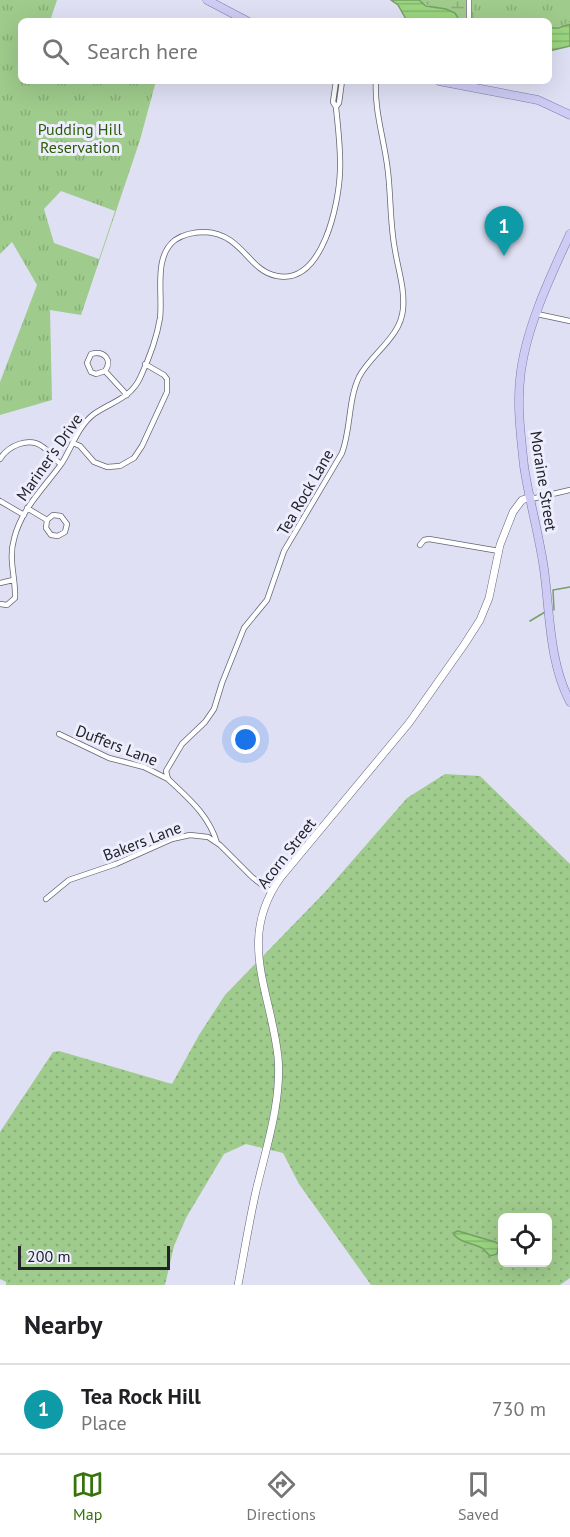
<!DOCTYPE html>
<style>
:root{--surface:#fff;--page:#f2f2f2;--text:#202124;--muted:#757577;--line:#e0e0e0;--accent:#367309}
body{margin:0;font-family:"PT Sans",sans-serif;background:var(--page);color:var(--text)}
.controls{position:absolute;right:18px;bottom:18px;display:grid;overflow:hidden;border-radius:9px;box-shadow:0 6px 24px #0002}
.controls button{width:54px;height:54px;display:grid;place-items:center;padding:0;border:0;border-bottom:2px solid var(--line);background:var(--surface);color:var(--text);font:30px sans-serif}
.scale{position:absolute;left:18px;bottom:15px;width:152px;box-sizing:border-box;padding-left:6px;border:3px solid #23232a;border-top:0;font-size:16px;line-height:21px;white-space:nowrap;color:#23232a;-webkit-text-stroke:4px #ededfe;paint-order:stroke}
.you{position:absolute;left:246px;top:740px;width:21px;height:21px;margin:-15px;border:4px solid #fff;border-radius:50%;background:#1a73e8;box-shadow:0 0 0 9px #1a73e833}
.badge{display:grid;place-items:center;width:39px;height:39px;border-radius:50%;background:var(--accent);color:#fff;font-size:20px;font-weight:700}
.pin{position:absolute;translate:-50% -50px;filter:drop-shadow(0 2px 3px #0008)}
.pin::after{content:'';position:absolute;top:32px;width:21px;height:18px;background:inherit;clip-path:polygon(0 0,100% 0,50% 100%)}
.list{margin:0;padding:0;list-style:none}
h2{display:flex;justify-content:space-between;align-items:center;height:78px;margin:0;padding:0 24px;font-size:26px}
h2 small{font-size:20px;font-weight:400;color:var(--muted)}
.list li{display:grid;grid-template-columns:39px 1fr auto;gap:18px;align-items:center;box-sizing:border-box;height:90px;padding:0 24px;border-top:2px solid var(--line)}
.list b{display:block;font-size:22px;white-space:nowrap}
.list p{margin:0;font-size:20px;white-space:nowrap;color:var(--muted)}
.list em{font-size:20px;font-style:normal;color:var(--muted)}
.icon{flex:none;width:33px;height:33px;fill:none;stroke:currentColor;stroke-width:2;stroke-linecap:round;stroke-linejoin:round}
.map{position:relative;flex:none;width:570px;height:1285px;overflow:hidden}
.search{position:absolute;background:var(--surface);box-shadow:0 6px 24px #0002;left:18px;right:18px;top:18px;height:66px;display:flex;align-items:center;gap:15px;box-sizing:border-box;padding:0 21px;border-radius:9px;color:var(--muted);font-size:22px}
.sheet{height:168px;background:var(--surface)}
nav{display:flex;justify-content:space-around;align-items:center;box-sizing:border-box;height:84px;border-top:2px solid var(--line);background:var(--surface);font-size:16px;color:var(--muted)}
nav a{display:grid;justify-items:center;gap:3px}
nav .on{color:var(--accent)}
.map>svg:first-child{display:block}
.grass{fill:url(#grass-dots);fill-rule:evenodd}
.wetland{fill:url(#wetland-marsh)}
.park{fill:url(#park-tufts);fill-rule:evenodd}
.water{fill:url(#water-rules);stroke:#76a066;stroke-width:1.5}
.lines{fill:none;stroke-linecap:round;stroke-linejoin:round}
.stream{stroke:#76a066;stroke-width:1.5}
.minor-casing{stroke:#646476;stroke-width:6}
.secondary-casing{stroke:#646476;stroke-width:8}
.primary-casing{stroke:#7d7aa9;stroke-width:9}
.minor{stroke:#fff;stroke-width:4.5}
.secondary{stroke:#fff;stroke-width:7}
.primary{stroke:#cecbf4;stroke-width:8}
.labels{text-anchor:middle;stroke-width:6;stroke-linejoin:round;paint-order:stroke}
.park-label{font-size:16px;fill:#2a5e02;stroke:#ededfe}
.street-label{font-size:16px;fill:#23232a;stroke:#ededfe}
</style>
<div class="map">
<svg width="570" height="1285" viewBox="0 0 570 1285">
<defs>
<pattern id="grass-dots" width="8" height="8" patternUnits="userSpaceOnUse" patternTransform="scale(1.5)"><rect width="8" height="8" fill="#9fcb8c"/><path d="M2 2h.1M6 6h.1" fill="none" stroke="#89ae79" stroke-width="1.8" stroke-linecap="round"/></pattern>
<pattern id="wetland-marsh" width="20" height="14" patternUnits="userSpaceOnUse" patternTransform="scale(1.5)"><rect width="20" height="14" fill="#9fcb8c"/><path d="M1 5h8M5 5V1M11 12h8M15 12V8" fill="none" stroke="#89ae79"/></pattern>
<pattern id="park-tufts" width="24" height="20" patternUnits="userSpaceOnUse" patternTransform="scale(1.5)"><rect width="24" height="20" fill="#9fcb8c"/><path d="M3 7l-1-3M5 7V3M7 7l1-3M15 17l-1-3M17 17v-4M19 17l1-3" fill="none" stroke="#89ae79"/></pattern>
<pattern id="water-rules" width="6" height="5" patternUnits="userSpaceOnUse" patternTransform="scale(1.5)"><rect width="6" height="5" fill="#9ad57f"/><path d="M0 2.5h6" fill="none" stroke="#84b76e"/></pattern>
</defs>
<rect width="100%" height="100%" fill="#e0e0f5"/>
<path class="grass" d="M445 774 480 776 570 864V1278L560 1285H371L299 1184 283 1153 246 1144 224 1154 186 1218 174 1246 165 1285H6V1282L0 1279V1132L53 1052 59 1051 172 1084 199 1035 225 995 325 892 407 798ZM502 1218H548V1262H502Z"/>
<path class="wetland" d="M419 0H570V23L564 26 549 27V21H461C445 5 434 12 419 0Z"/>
<path class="park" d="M0 0H57L50 21H21V81H156L140 140 81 315 50 310 52 400 0 415V382L37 285 12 242 0 254ZM61 191 115 211 99 259 54 243 44 209Z
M474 0H570V22L555 28H549V21H474Z"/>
<path class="water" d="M391 0H419L426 6 446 9 455 13 460 21H407L398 5Z
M570 24V46L549 51V28H558Z
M458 1231 495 1242 499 1244 497 1254 490 1256C487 1253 485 1250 482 1248 472 1242 464 1245 454 1235L455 1232Z"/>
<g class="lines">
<path class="stream" d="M554 610 553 590 570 587
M530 621 545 612"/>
<defs>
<path id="minor" d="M469 0V21
M336 107 339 103 342 81
M537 314 570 321
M105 371 96 374 91 372 87 363 91 354C104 350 113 360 105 371L127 395
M73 443 80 446 94 462 107 467 120 466 134 458 142 446 167 392V379L164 375 145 364
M0 459C8 446 29 436 43 447 50 452 53 459 61 464
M531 499 570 490
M0 501 24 515
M27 508 47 520 46 528 51 535 58 536 65 532 67 524 61 516 53 515 47 520
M420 545 424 540 429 539 499 551
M0 583 13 580
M0 604 7 605 15 598C16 578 8 560 14 539 21 509 44 488 62 463 72 447 78 426 94 414 111 402 130 399 140 378 148 361 157 337 160 318 163 294 153 257 175 240 184 234 194 232 205 232 243 234 248 271 277 276 323 285 339 203 340 171 341 150 338 128 336 107L333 102 336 81
M59 734 109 758 144 767 168 779
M217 843C209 815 188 798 168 779L166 771 182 744 205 722 214 709 222 683 244 628 267 600 284 551 342 453C351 429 348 400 359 377 371 354 401 337 403 309 405 289 398 269 395 250 390 224 391 198 388 172 385 142 374 111 376 81
M46 899 69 880 116 864 172 839 190 835 208 837 220 845 252 877 271 892"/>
<path id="secondary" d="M238 1285C244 1254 249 1222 256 1191 266 1148 282 1101 278 1057 271 991 236 939 281 877L409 723 464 645 480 620 489 598 500 545 513 512 522 500 531 497"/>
<path id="primary" d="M207 0 247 21
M439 81 538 100 570 115
M570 234C550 277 524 332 520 380 517 407 521 438 524 466 529 500 539 534 544 569 550 613 549 662 570 702"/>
</defs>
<use href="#minor" class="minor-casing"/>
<use href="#secondary" class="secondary-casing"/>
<use href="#primary" class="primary-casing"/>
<use href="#minor" class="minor"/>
<use href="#secondary" class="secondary"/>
<use href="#primary" class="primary"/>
</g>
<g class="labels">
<g class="park-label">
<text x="80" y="135">Pudding Hill<tspan x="80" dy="18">Reservation</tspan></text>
</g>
<g class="street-label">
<text transform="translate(49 457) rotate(-55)" y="6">Mariner's Drive</text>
<text transform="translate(544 481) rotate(81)" y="6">Moraine Street</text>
<text transform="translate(305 492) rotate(-60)" y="6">Tea Rock Lane</text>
<text transform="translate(117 745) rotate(21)" y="6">Duffers Lane</text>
<text transform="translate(142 841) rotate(-21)" y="6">Bakers Lane</text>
<text transform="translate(286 853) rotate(-52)" y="6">Acorn Street</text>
</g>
</g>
</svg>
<div class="controls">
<button><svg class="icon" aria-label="locate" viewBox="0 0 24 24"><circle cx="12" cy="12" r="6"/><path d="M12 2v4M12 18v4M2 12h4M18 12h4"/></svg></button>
</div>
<div class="scale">200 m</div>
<div class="you"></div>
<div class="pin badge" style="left:504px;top:256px;background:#0f9aa8">1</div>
<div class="search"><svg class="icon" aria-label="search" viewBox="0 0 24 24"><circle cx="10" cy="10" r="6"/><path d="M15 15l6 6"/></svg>Search here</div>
</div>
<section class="sheet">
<h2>Nearby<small></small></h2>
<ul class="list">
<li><span class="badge" style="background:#0f9aa8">1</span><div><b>Tea Rock Hill</b><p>Place</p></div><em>730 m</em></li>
</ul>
</section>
<nav>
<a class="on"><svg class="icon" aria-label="map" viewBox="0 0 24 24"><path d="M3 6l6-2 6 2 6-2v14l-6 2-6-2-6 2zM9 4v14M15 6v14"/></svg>Map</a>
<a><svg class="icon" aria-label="directions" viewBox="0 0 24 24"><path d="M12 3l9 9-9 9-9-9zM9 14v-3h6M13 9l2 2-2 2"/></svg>Directions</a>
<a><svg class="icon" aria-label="saved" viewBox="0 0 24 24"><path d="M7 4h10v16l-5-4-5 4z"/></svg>Saved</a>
</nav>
